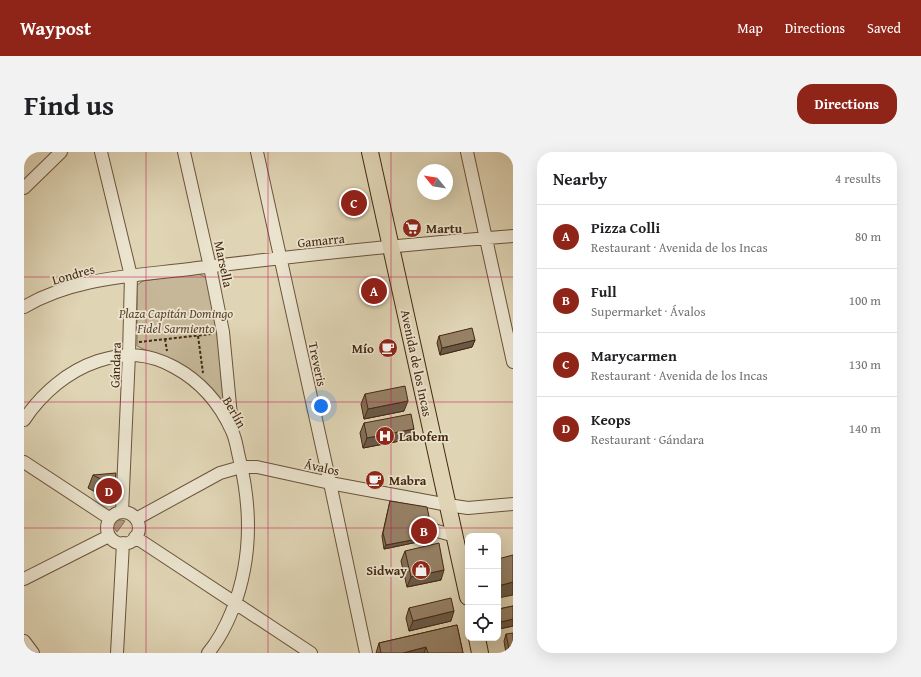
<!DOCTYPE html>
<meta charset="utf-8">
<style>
:root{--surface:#fff;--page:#f2f2f2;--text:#202124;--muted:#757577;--line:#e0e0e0;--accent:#8f2418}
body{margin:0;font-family:"Gentium Book Plus",serif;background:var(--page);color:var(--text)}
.controls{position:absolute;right:12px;bottom:12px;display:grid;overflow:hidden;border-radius:8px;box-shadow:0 4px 16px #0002}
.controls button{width:36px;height:36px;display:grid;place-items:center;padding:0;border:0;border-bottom:1px solid var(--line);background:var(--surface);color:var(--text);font:20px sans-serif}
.compass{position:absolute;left:393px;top:12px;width:36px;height:36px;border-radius:50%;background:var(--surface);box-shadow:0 4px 16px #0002;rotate:300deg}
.you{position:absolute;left:297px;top:254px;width:14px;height:14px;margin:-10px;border:3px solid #fff;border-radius:50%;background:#1a73e8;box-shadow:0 0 0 6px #1a73e833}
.badge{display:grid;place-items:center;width:26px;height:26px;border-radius:50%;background:var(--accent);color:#fff;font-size:13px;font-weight:700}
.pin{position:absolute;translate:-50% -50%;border:2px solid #fff;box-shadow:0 1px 4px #0006}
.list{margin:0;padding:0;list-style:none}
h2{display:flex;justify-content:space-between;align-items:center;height:52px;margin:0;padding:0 16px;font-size:17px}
h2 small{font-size:13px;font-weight:400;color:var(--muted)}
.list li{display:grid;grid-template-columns:26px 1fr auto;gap:12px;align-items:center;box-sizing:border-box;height:64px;padding:0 16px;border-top:1px solid var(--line)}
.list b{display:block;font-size:15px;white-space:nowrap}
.list p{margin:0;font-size:13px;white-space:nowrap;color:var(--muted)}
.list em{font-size:13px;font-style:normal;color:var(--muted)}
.icon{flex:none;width:22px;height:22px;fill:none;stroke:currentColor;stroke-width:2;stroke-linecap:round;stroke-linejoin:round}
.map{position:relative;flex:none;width:489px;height:501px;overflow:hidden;border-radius:16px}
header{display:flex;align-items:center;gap:24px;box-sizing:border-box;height:56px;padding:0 20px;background:var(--accent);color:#fff}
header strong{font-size:19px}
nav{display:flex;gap:22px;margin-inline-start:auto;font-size:14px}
.intro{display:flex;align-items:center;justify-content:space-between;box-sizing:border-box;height:96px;padding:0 24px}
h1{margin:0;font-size:28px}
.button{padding:10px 18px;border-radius:16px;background:var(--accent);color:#fff;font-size:14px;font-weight:700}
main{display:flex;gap:24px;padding:0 24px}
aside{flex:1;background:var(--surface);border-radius:16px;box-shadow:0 4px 16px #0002}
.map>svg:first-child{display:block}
.green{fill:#c5b798;stroke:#867054}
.water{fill:#ab9a7d;stroke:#836c52}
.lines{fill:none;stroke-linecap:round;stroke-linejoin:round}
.minor-casing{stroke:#6c533a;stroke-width:14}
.major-casing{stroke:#462811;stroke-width:18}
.path{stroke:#462811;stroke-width:2;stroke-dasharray:3 2;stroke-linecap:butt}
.minor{stroke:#eae3ce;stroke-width:12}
.major{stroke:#dfd4b4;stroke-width:16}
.wall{fill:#816f58;stroke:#462811}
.shaded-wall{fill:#695a47;stroke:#462811}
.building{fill:#968166;stroke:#462811}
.grid{fill:none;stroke:#c2185b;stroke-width:1;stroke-opacity:0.55}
.labels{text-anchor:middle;stroke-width:3.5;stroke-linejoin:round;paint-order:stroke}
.poi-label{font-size:13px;font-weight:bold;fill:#462811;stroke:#eae3ce;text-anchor:start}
.street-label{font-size:13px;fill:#462811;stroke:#eae3ce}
.park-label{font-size:13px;font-style:italic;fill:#5f452c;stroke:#eae3ce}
</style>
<header>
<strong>Waypost</strong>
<nav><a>Map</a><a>Directions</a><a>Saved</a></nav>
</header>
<div class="intro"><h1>Find us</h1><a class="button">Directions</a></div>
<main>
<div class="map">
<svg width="489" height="501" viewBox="0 0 489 501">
<rect width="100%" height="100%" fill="#dfd4b4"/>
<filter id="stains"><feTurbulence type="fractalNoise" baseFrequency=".005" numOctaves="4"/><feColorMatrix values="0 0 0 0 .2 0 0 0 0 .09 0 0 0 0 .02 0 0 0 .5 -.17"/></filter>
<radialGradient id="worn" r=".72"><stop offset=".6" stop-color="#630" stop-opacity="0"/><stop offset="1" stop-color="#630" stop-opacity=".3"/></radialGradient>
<path class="green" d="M173 121 181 125 185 130 203 249 199 252 140 207 113 194V133L119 129Z"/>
<path class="water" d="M93 368H98L101 369 93 380 89 374 90 370Z"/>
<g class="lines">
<defs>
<path id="minor" d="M77 0 107 124 105 202 98 360
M160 0 186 115 199 180 208 274
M233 0 306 331 342 501
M443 0 489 210
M0 36 37 0
M0 155C52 124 115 124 173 116 278 103 384 92 489 84
M0 268C18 241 44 219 74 209 102 200 124 201 150 215 176 229 196 252 208 279 212 287 213 297 215 305 228 357 228 409 208 459 202 474 194 489 184 501
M0 310 85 366
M83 376a16 16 0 1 1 32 0a16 16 0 1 1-32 0Z
M112 367 196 321 217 315H233L306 331 424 353 444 356 489 352
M406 377 431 384
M111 385 287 501
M0 427 85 384
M0 489 9 501
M93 501 99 391"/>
<path id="major" d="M346 0 444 445
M453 486 456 501"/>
</defs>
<use href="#minor" class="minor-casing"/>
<use href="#major" class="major-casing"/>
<path class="path" d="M174 184 179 221
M141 187 143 199
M115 190 188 182"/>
<use href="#minor" class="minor"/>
<use href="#major" class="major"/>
</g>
<path class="wall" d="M415 184 451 188 448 195 416 203 413 191Z
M341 242 380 259 340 267 337 252Z
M340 271 390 277 386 287 339 296 336 281Z
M69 323 91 329 86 342 79 344 64 336Z
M366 349 408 387 360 397 358 384Z
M381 399 417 428 383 435 377 409Z
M489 454V474L475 477 474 472V460L475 457Z
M385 456 427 469 385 479 382 466Z
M433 473 439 501H352L355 491Z
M482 482 489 501H482L480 489Z"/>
<path class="shaded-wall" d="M451 188 448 195 416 203 418 196Z
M384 249 380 259 340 267 344 257Z
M390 277 386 287 339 296 343 286Z
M91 329 86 342 79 344 84 331Z
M409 384 408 387 360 397 362 393Z
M420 418 417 428 383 435 387 425Z
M489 430V443L474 446V434Z
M430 459 427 469 385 479 389 469Z
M489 467V474L475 477 477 470Z
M402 495 400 501H379Z
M485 497H489V501H484Z"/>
<path class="building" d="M448 176 451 188 418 196 415 184Z
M381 234 384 249 344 257 341 242Z
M387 262 390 277 343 286 340 271Z
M92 321 91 329 84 331 69 323Z
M366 349 403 355 409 384 362 393 359 381Z
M415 391 420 418 387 425 381 399Z
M489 403V430L474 434V407Z
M427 446 430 459 389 469 385 456Z
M489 454V467L477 470 475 457Z
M433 473 439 501H404L402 495 379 501H357L355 491Z
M489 481V497H485L482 482Z"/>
<path class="grid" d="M122 0V501M244 0V501M367 0V501M0 125H489M0 250H489M0 376H489"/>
<defs>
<symbol id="supermarket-disc" viewBox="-11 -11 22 22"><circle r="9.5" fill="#8f2418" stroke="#eae3ce"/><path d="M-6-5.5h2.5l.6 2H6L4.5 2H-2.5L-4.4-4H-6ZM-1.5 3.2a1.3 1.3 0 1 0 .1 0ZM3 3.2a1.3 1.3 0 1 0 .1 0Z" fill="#fff"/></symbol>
<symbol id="cafe-disc" viewBox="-11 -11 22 22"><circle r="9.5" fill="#8f2418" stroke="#eae3ce"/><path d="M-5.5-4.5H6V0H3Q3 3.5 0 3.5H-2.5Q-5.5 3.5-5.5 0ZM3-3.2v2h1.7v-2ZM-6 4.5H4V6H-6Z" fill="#fff"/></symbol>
<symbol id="hospital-disc" viewBox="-11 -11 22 22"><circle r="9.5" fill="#8f2418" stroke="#eae3ce"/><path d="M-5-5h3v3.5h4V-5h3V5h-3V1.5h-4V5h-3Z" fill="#fff"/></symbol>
<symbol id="shop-disc" viewBox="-11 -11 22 22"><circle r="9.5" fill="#8f2418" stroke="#eae3ce"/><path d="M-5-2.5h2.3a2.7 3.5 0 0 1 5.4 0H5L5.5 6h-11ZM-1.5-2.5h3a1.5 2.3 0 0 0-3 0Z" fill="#fff"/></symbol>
</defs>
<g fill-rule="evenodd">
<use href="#supermarket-disc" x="377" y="65" width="22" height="22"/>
<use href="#cafe-disc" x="353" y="185" width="22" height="22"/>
<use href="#hospital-disc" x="350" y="273" width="22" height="22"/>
<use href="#cafe-disc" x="340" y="317" width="22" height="22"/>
<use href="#shop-disc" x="386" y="407" width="22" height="22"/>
</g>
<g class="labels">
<g class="poi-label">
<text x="402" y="81">Martu</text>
<text x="350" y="201" text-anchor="end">Mío</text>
<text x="375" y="289">Labofem</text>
<text x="365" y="333">Mabra</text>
<text x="383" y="423" text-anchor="end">Sidway</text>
</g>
<g class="street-label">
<text transform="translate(297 88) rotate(-6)" y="5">Gamarra</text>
<text transform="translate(200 112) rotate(78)" y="5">Marsella</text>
<text transform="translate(49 122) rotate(-16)" y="5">Londres</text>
<text transform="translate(393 211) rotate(78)" y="5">Avenida de los Incas</text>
<text transform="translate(294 212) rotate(78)" y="5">Treveris</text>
<text transform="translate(91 213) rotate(-88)" y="5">Gándara</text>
<text transform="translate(211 260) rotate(60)" y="5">Berlín</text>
<text transform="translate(298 315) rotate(12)" y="5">Ávalos</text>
</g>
<g class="park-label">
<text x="152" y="166">Plaza Capitán Domingo<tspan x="152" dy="15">Fidel Sarmiento</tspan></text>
</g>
</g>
<rect width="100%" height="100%" filter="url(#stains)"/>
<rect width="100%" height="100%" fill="url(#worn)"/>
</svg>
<div class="controls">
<button>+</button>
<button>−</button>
<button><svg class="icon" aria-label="locate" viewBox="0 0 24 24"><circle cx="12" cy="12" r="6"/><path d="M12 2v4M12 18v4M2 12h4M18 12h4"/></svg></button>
</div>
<svg class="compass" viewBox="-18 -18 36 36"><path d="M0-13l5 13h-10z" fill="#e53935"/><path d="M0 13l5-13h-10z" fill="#757577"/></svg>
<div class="you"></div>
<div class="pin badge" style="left:350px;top:139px">A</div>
<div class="pin badge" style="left:400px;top:379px">B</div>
<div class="pin badge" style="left:330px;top:51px">C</div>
<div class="pin badge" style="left:85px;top:339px">D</div>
</div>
<aside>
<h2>Nearby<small>4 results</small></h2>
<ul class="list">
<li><span class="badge">A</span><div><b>Pizza Colli</b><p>Restaurant · Avenida de los Incas</p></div><em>80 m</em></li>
<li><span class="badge">B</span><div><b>Full</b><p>Supermarket · Ávalos</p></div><em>100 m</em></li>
<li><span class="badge">C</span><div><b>Marycarmen</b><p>Restaurant · Avenida de los Incas</p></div><em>130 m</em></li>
<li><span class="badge">D</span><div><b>Keops</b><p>Restaurant · Gándara</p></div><em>140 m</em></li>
</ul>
</aside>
</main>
